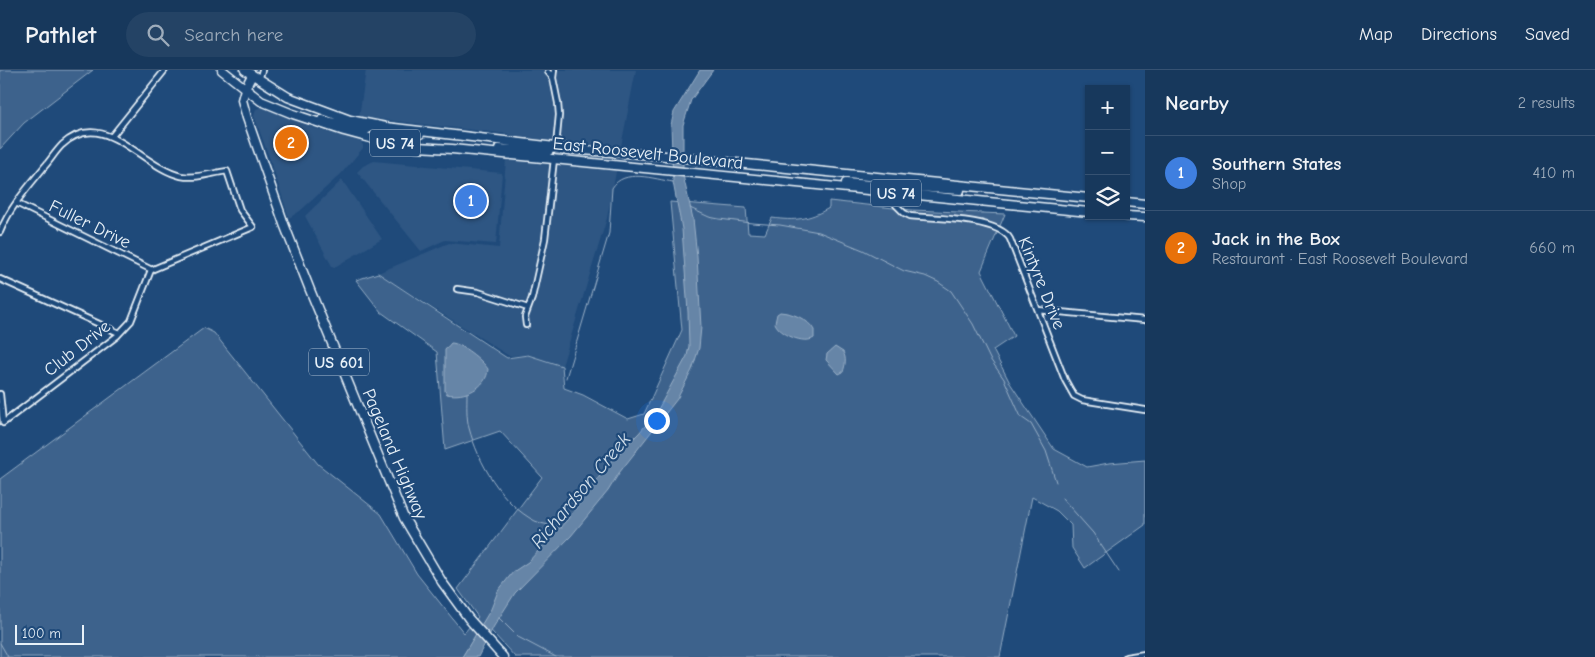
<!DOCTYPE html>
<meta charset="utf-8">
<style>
:root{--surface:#17385c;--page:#244365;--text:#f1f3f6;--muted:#9eacbb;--line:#365272;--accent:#ff9aa2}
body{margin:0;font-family:"Comic Neue",sans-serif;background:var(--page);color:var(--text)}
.controls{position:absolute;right:15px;top:15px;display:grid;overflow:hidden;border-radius:0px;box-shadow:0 1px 4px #0004}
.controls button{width:45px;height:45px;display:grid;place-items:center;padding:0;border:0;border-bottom:1px solid var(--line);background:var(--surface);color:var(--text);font:25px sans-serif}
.scale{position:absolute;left:15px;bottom:12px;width:69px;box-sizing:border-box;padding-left:5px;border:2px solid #e8f1f8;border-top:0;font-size:14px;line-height:18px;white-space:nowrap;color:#e8f1f8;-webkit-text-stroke:4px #1f4a7a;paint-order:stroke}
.you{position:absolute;left:656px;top:350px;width:18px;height:18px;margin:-12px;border:4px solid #fff;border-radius:50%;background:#1a73e8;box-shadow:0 0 0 8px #1a73e833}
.badge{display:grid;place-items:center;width:32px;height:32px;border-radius:50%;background:var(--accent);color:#fff;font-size:16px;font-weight:700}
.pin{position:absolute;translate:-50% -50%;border:2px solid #fff;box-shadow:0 1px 5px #0006}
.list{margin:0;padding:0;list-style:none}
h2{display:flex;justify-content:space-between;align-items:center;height:65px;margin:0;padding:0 20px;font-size:21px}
h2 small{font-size:16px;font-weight:400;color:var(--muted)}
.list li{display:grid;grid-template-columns:32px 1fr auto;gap:15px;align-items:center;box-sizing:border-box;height:75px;padding:0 20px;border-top:1px solid var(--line)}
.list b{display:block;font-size:19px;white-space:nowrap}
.list p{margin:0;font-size:16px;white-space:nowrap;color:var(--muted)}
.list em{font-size:16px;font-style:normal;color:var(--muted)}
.icon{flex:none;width:28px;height:28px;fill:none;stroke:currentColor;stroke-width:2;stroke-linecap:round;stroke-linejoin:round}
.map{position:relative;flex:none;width:1145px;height:587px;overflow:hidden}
header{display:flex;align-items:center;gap:30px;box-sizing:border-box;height:70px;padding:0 25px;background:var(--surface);border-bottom:1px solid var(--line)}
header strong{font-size:24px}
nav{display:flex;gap:28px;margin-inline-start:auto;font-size:18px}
.search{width:350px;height:45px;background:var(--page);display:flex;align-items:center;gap:12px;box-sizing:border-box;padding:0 18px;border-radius:28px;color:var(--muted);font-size:19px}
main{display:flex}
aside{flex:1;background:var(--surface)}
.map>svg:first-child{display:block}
.built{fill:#2e5683}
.green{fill:#3c628c;stroke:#92aac2}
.water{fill:#6685a7;stroke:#9ab0c7}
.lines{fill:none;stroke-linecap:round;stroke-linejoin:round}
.stream{stroke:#9ab0c7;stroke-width:1}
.minor-casing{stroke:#e8f1f8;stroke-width:8}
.trunk-casing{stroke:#e8f1f8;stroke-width:11}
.minor{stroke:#1f4a7a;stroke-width:4.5}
.trunk{stroke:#1f4a7a;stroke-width:8}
.labels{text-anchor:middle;stroke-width:4.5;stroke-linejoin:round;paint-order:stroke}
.shield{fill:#1f4a7a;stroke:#acbfd2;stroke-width:1}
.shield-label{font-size:16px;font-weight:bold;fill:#e8f1f8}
.street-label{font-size:18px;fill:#e8f1f8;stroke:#1f4a7a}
.water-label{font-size:19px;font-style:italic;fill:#d4e1ec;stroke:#1f4a7a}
</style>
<header>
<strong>Pathlet</strong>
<div class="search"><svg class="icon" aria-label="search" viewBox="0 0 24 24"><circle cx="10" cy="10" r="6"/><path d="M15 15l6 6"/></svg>Search here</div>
<nav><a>Map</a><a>Directions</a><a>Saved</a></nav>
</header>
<main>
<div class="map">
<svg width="1145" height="587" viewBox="0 0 1145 587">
<rect width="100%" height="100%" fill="#1f4a7a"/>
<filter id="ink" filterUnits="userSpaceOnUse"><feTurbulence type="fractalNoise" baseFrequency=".02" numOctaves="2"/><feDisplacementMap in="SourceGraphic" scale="10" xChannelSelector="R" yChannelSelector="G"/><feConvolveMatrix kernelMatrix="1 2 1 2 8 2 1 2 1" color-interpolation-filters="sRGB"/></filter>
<g filter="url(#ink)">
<path class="built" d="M366 0H636L607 148 562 296 528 285 509 286 378 203 449 173 499 178 508 64 359 47Z
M262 37 314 58 359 70 363 75V78L341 104 300 141 289 148 271 92 254 46 256 39Z
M374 91 502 103 496 174 445 170 421 181 357 102 363 96Z
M342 110 382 169 333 198 305 146Z"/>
<path class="green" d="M0 0H93L24 53 0 79Z
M829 131 912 140 1005 144 981 201 1014 266 993 280 1010 313 1054 379 1087 397 1109 393 1145 390V455L1085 498 1072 478 1071 455 1057 441 1032 427 1000 587H515L484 553 462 587H0V409L204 258 214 263 318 394 381 444 417 504 464 563 478 547 458 519 542 407 500 361 445 380 437 282 381 242 356 210 378 203 507 288 528 285 562 296 564 318 583 325 628 349 644 344 682 260 670 132 746 138 748 163 765 164 772 148C795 151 808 150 829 138Z"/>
<path class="water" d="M700 0H713L691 30 683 55V105L693 149 697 187 701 257 699 278 692 300 677 329 619 403 608 421 571 466 515 523 494 556 478 587H462L491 539 498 521 513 502 528 492 567 450 611 391 639 363 656 343 687 286 689 276 688 242 682 159 673 112 671 55 674 42Z
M780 242C793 243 808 249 814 260V268C804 275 779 264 775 253L777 244Z
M451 273C461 273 482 290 488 299 487 318 464 328 447 324L445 321V280Z
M835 277 843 282C847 289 845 295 843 302L839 304 826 290 827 284Z"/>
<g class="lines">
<path class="stream" d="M690 138 709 147 719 149 752 153 780 155 819 162 863 180 904 201 925 206 938 212 951 221 973 254 990 289 1004 309 1021 347 1031 354 1046 381 1056 412
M566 308 609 163 612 118C624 98 654 109 673 112
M467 323C467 334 466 346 469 358 478 392 502 434 535 451 544 455 553 455 562 458
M1062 428 1093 463 1119 502
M499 548 518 567 556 587
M0 573 8 587"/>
<defs>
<path id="minor" d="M548 2 553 8 554 0
M553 8 558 33 559 45 556 76
M259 10 262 0
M112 66 165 0
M895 123 896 135 904 143 910 146C932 148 999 148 1010 169L1065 310 1074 326 1082 330 1145 340
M16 133 152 200
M0 162C10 137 28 117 45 96 51 89 56 81 62 75 103 36 141 97 181 106 196 109 212 103 227 101L240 140 253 157 151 200 131 251 117 266 3 353 0 324
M0 209 119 263
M457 219 478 222 528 238
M1038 240 1145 250
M526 255 525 247 532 228 545 169 554 89
M1126 587 1145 584"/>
<path id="trunk" d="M222 0 261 31 293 44 344 61 381 71 417 77 452 79 1089 142
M245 0 288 27 350 50 386 57 581 80 655 85 1089 128
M252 5 245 19 242 30 247 48 284 154 310 220 404 448 442 512 469 549 503 587
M322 50 366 60 376 55
M372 69 377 63 411 66 420 64
M499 79 547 82 556 76
M846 113 884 116 891 113 893 109
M895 123 897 119 903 116 960 120
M1126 132 1145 134
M1126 146 1145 147"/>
</defs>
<use href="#minor" class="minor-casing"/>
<use href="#trunk" class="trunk-casing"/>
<use href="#minor" class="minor"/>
<use href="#trunk" class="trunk"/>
</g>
</g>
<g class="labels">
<g class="shield">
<rect x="370" y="59.5" width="50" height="27" rx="4"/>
<rect x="871" y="109.5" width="50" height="27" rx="4"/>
<rect x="309" y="278.5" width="60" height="27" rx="4"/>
</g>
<g class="shield-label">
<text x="395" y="79">US 74</text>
<text x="896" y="129">US 74</text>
<text x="339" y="298">US 601</text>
</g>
<g class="street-label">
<text transform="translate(648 83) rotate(6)" y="6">East Roosevelt Boulevard</text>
<text transform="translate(90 154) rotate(26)" y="6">Fuller Drive</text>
<text transform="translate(1042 213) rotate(68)" y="6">Kintyre Drive</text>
<text transform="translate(77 278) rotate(-38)" y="6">Club Drive</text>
<text transform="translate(395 384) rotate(67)" y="6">Pageland Highway</text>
</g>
<g class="water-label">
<text transform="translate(580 420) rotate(-50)" y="7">Richardson Creek</text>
</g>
</g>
</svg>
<div class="controls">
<button>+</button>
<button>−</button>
<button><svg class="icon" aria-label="layers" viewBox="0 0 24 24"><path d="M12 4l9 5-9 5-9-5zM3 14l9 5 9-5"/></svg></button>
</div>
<div class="scale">100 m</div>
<div class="you"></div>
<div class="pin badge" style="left:471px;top:131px;background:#3f7fe0">1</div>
<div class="pin badge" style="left:291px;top:73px;background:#e8710a">2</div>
</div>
<aside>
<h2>Nearby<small>2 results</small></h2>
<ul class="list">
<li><span class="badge" style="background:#3f7fe0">1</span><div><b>Southern States</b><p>Shop</p></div><em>410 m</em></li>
<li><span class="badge" style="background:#e8710a">2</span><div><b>Jack in the Box</b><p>Restaurant · East Roosevelt Boulevard</p></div><em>660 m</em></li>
</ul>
</aside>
</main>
